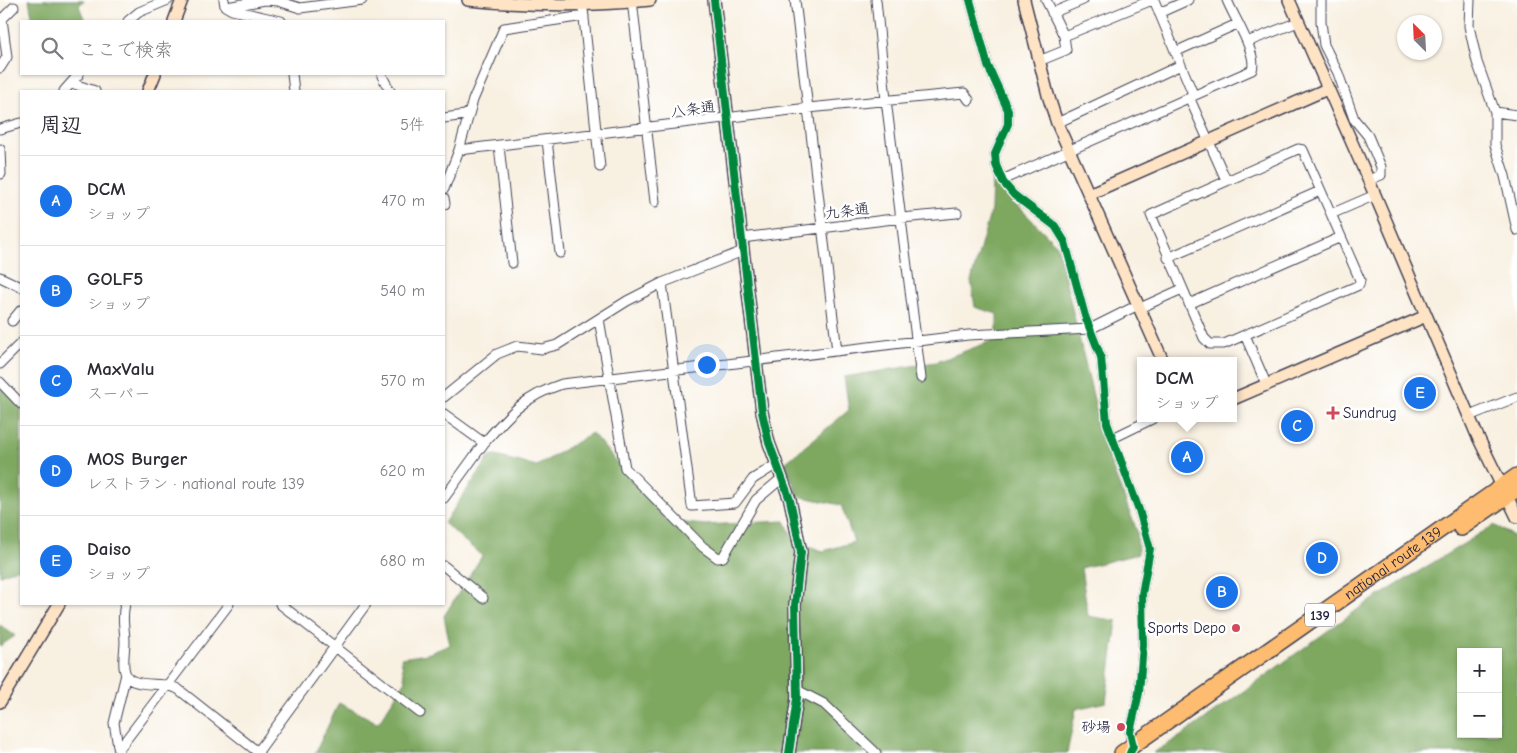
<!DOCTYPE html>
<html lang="ja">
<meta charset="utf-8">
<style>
:root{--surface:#fff;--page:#f7f7f7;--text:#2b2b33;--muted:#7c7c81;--line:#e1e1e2;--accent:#1a73e8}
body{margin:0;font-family:"Comic Neue","Klee One",sans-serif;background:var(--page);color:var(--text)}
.controls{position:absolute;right:15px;bottom:15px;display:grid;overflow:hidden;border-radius:0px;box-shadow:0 1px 4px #0004}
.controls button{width:45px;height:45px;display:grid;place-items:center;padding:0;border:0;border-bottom:1px solid var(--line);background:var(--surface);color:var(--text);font:25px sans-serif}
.compass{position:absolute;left:1397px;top:15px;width:45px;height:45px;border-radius:50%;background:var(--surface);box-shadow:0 1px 4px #0004;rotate:336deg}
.you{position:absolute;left:706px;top:364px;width:18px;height:18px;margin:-12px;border:4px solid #fff;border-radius:50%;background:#1a73e8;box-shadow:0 0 0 8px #1a73e833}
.badge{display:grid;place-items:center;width:32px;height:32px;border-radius:50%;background:var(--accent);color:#fff;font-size:16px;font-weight:700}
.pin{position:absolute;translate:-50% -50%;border:2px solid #fff;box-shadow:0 1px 5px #0006}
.popup{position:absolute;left:1137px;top:357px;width:100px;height:65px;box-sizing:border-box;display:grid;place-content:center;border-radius:0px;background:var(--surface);filter:drop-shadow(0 1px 4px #0005);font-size:16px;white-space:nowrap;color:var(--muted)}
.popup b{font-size:19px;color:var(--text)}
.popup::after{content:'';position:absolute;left:50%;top:100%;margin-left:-10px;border:10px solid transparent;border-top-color:var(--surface)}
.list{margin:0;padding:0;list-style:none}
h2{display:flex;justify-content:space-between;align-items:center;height:65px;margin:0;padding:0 20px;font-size:21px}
h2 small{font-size:16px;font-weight:400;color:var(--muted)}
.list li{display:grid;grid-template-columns:32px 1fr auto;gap:15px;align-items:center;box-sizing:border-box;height:90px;padding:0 20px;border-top:1px solid var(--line)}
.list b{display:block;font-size:19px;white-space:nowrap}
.list p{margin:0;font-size:16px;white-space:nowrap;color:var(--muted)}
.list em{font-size:16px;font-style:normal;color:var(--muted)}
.icon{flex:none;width:28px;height:28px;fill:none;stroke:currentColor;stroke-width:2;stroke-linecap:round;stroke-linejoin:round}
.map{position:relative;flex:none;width:1517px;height:753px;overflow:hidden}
.search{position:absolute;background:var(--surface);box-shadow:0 1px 4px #0004;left:20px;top:20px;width:425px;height:55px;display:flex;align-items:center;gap:12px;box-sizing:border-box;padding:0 18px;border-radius:0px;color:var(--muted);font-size:19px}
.panel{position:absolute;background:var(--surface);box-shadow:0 1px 4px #0004;left:20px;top:90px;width:425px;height:515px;border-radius:0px}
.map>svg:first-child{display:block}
.forest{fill:#7ea860;stroke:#50654e;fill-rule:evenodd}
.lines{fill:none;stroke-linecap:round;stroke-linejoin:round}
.street-casing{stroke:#424154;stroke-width:11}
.secondary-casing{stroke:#424154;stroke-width:14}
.highway-casing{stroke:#424154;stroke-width:18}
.street{stroke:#fff;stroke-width:9}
.secondary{stroke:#fee4c5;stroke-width:11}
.highway{stroke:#fdbc6f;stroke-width:15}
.cycleway-casing{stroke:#fff;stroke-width:11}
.cycleway{stroke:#00873e;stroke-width:8}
.poi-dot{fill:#d1495b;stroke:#fff;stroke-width:2}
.labels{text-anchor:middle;stroke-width:5;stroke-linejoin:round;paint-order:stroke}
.shield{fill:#fff;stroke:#646476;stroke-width:1}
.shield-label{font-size:14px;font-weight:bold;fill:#22223b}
.street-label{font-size:15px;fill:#22223b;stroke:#fff}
.poi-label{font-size:15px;fill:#22223b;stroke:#fff;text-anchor:end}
</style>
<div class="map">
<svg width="1517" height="753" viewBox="0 0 1517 753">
<rect width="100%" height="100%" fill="#fff"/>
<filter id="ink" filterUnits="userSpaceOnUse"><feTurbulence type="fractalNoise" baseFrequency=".02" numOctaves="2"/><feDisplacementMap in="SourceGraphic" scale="10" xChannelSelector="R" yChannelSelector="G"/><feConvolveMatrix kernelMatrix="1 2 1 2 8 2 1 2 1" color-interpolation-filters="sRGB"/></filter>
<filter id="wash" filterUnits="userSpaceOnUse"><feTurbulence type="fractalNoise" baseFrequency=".0096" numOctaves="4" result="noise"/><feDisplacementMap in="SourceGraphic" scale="20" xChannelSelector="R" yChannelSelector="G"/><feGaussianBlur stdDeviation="1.12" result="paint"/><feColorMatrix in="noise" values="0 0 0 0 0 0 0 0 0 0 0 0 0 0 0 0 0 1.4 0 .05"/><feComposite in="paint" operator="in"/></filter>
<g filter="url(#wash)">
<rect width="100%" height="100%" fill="#f8f0e1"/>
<path class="forest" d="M29 0H84L79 6 85 21H33Z
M992 180 1057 245 1107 454 1137 531 1138 554 1081 568 1088 616 1117 621 1106 702 1076 709 1067 753H315L339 703 378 723 405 682 401 658 427 654 450 645 444 616 482 556 444 523 491 455 537 466 592 433 667 521 705 525 785 521 794 541 823 551 854 542 841 505 798 496 785 463 849 410 844 377 936 362 997 339V314L975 307 971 281 991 210Z
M0 387 21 400V567L0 575Z
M1494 525 1517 538V753H1153L1181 736 1361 607ZM1461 652H1498V734H1461Z
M0 625 15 636 0 646Z"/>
</g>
<g filter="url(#ink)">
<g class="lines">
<defs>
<path id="street" d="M224 0 225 6 232 10 281 21
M582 0 600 167
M632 0 655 202
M795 0 837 351
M876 0 886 100 921 378
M970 0 988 66 1008 110V124L995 154 996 165 1003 182 1014 195 1055 226 1065 242 1085 316 1101 357 1107 423 1139 510 1150 549 1142 594 1143 645 1139 693 1130 732 1132 748
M1154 0 1193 94
M1321 0V22L1324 45 1338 73 1354 119 1368 136 1381 167V175L1369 180
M1470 0 1469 26 1477 62 1495 112V145L1505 176 1517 230
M227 7 265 0 278 1 300 8 362 0
M1052 13 1083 0
M1159 13 1188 0
M128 21 139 12 168 0
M1064 36 1152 0
M1247 42 1298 22
M1175 52 1237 24
M1039 61 1066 50 1064 36 1046 0
M0 68 7 57 2 19 14 7
M292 74 294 91
M382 76 390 91
M71 83 95 91
M64 91 79 74
M1189 97 1226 180
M1495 112 1517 115
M444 118 465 115 469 112
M1057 123 1181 65
M0 129 21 123
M547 140 560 253
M499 146 512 263
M0 149 1 174
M1298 149 1303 150 1360 280 1359 285 1224 344H1210L1204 338 1151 215Z
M459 150 473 100 504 28 584 16
M1002 180 1252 70C1258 54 1233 16 1227 0
M444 189 459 150 808 108 964 93 969 100
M444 198 445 204
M1331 214 1375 195
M742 238 901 218 957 213
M1168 258 1320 191
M0 277 21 287
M662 283 692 506 735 503 753 479 777 464
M1189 304 1341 237
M1140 308 1182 289
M599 319 625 468 703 547 718 558 723 557 756 500 782 478
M12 321 21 310
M1245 335 1267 386
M0 364 21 343
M0 382 21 404
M444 397 497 354 517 346 542 349 557 345 627 301 662 283 743 251
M444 414 484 443 444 498
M1469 416 1517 397
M1113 438 1154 418
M484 443C509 414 525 396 562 384L968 335 1090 329 1138 305
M444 566 483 598
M125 604C121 620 125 627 125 642 125 653 119 676 133 681 148 687 164 681 178 689L259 753
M280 604 420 713
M797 690 824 704 876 753
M119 749 229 604
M119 752 114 723 126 674
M257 753 366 604"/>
<path id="secondary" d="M468 0C529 6 588 7 650 0
M714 0 762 412 769 443 790 500 801 552 795 605 797 698 789 753
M1024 0 1048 95 1057 123 1163 361
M1289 0 1375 195 1477 435 1517 517
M174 21 182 0
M148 91 155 74
M1089 194 1327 89
M1233 399 1426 316
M0 702 59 604"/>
<g id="highway">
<path d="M1461 528 1517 489"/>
<path id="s1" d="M1122 753 1517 476"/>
</g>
</defs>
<use href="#street" class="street-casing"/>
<use href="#secondary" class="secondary-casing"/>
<use href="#highway" class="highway-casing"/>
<use href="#street" class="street"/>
<use href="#secondary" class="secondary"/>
<use href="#highway" class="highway"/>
<defs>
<path id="cycleway" d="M714 0 762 412 769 443 790 500 801 552 795 605 797 698 789 753
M970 0 988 66 1008 110V124L995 154 996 165 1003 182 1014 195 1055 226 1065 242 1085 316 1101 357 1107 423 1139 510 1150 549 1142 594 1143 645 1139 693 1130 732 1133 746 1130 753"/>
</defs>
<use href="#cycleway" class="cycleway-casing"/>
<use href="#cycleway" class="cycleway"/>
</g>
</g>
<g class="poi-dot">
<path d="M1330.5 405.5h5v5h5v5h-5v5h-5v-5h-5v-5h5z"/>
<circle cx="1236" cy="628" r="5"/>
<circle cx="1121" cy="727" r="5"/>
</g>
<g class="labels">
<rect class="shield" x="1305" y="603.5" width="30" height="23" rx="4"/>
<g class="shield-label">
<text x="1320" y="620">139</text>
</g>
<g class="street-label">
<text transform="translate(693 109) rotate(-7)" y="5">八条通</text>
<text transform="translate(847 211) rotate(-7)" y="5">九条通</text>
<text dy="5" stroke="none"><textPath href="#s1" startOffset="331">national route 139</textPath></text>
</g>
<g class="poi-label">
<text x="1343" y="418" text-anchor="start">Sundrug</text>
<text x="1226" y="633">Sports Depo</text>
<text x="1111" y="732">砂場</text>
</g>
</g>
</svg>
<div class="controls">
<button>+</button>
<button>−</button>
</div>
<svg class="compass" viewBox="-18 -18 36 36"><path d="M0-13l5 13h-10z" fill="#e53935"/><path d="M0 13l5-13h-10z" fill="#7c7c81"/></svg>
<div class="you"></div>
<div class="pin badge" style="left:1187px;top:457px">A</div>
<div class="popup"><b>DCM</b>ショップ</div>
<div class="pin badge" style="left:1222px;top:592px">B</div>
<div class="pin badge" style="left:1297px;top:426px">C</div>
<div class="pin badge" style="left:1322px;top:558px">D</div>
<div class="pin badge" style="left:1420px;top:393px">E</div>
<div class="search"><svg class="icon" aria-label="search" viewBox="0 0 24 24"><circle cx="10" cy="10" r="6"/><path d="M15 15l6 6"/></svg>ここで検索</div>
<section class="panel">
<h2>周辺<small>5件</small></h2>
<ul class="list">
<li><span class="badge">A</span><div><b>DCM</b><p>ショップ</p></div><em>470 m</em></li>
<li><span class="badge">B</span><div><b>GOLF5</b><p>ショップ</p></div><em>540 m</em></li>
<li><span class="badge">C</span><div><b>MaxValu</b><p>スーパー</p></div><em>570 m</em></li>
<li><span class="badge">D</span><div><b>MOS Burger</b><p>レストラン · national route 139</p></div><em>620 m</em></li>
<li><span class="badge">E</span><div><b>Daiso</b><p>ショップ</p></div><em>680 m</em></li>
</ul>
</section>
</div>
